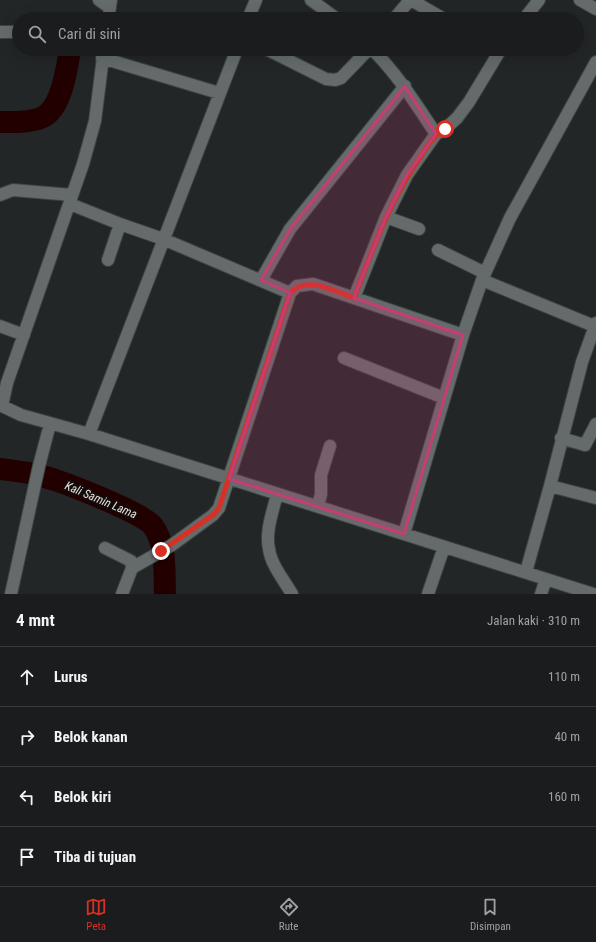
<!DOCTYPE html>
<html lang="id">
<meta charset="utf-8">
<style>
:root{--surface:#1a1c1d;--page:#232526;--text:#f1f3f6;--muted:#9fa1a4;--line:#383a3b;--accent:#d93025}
body{margin:0;font-family:"Roboto Condensed",sans-serif;background:var(--page);color:var(--text)}
.stop{position:absolute;width:12px;height:12px;margin:-9px;border:3px solid #d93025;border-radius:50%;background:#fff}
.stop.end{background:#d93025;border-color:#fff;box-shadow:0 1px 4px #0008}
.list{margin:0;padding:0;list-style:none}
h2{display:flex;justify-content:space-between;align-items:center;height:52px;margin:0;padding:0 16px;font-size:17px}
h2 small{font-size:13px;font-weight:400;color:var(--muted)}
.list li{display:grid;grid-template-columns:26px 1fr auto;gap:12px;align-items:center;box-sizing:border-box;height:60px;padding:0 16px;border-top:1px solid var(--line)}
.list b{display:block;font-size:15px;white-space:nowrap}
.list em{font-size:13px;font-style:normal;color:var(--muted)}
.icon{flex:none;width:22px;height:22px;fill:none;stroke:currentColor;stroke-width:2;stroke-linecap:round;stroke-linejoin:round}
.map{position:relative;flex:none;width:596px;height:594px;overflow:hidden}
.search{position:absolute;background:var(--surface);box-shadow:0 4px 16px #0002;left:12px;right:12px;top:12px;height:44px;display:flex;align-items:center;gap:10px;box-sizing:border-box;padding:0 14px;border-radius:22px;color:var(--muted);font-size:15px}
.sheet{height:292px;background:var(--surface)}
nav{display:flex;justify-content:space-around;align-items:center;box-sizing:border-box;height:56px;border-top:1px solid var(--line);background:var(--surface);font-size:11px;color:var(--muted)}
nav a{display:grid;justify-items:center;gap:2px}
nav .on{color:var(--accent)}
.map>svg:first-child{display:block}
.lines{fill:none;stroke-linecap:round;stroke-linejoin:round}
.river{stroke:#200;stroke-width:22}
.street-casing{stroke:#3f4243;stroke-width:14}
.street{stroke:#656a6a;stroke-width:12}
.route{stroke:#d93025;stroke-width:5}
.marked{fill:#c53e73;fill-opacity:0.2;stroke:#c53e73;stroke-width:3;stroke-linejoin:round}
.labels{text-anchor:middle;stroke-width:4;stroke-linejoin:round;paint-order:stroke}
.water-label{font-size:12px;font-style:italic;fill:#f5dbd5;stroke:#0d0f0f}
</style>
<div class="map">
<svg width="596" height="594" viewBox="0 0 596 594">
<rect width="100%" height="100%" fill="#222627"/>
<g class="lines">
<path class="river" d="M0 122C13 122 31 123 43 117 62 108 67 68 70 49
M0 469C14 471 29 472 42 476 61 481 144 513 153 526 167 546 164 571 165 594"/>
<defs>
<path id="street" d="M99 0 110 8
M311 0 337 19
M411 0 444 19
M580 0 596 9
M108 19 111 0
M248 19 256 0
M394 19 410 0
M524 19 539 0
M0 32H19
M104 49 95 121 83 164 7 383 2 406 21 415 89 434 593 594
M266 49 326 79 335 80 341 78 369 49
M372 49C398 75 416 104 436 134
M102 58 219 93
M0 195 13 190 72 195
M70 204 120 224
M386 217 419 229
M438 250 485 273
M108 260 120 224 163 239 290 293 297 286 313 284 463 335
M261 280 290 229 405 86
M482 280 510 218 596 62
M354 298 386 217 407 175 436 134 445 129 457 118 469 102 501 49
M0 326 24 335
M344 358 444 398
M89 434 237 49
M561 438 585 445 596 424
M550 486 596 498
M277 494C273 511 265 532 269 549 271 565 284 580 292 594
M318 506 321 494V475L330 446
M404 534 463 335 482 280 594 326
M105 548 131 561 132 568 122 594
M132 568 172 545 213 515 219 508 290 293
M526 572 550 486 582 362 596 323
M11 594 39 466 50 424
M428 594 444 547
M541 594 546 579"/>
</defs>
<use href="#street" class="street-casing"/>
<use href="#street" class="street"/>
</g>
<g class="lines">
<path class="route" d="M161 551 213 515 219 508 290 293C307 275 334 291 354 298 373 249 390 199 421 156 428 145 434 135 445 129"/>
</g>
<path class="marked" d="M405 86 436 134 407 175 386 217 354 298 463 335 404 534 229 479 290 293 261 280 290 229Z"/>
<g class="labels">
<g class="water-label">
<text transform="translate(101 500) rotate(23)" y="4">Kali Samin Lama</text>
</g>
</g>
</svg>
<div class="stop" style="left:445px;top:129px"></div>
<div class="stop end" style="left:161px;top:551px"></div>
<div class="search"><svg class="icon" aria-label="search" viewBox="0 0 24 24"><circle cx="10" cy="10" r="6"/><path d="M15 15l6 6"/></svg>Cari di sini</div>
</div>
<section class="sheet">
<h2>4 mnt<small>Jalan kaki · 310 m</small></h2>
<ul class="list">
<li><svg class="icon" aria-label="ahead" viewBox="0 0 24 24"><path d="M12 20V5M6 11l6-6 6 6"/></svg><div><b>Lurus</b></div><em>110 m</em></li>
<li><svg class="icon" aria-label="right" viewBox="0 0 24 24"><path d="M7 20v-9h11M14 6l5 5-5 5"/></svg><div><b>Belok kanan</b></div><em>40 m</em></li>
<li><svg class="icon" aria-label="left" viewBox="0 0 24 24"><path d="M17 20v-9H6M10 6l-5 5 5 5"/></svg><div><b>Belok kiri</b></div><em>160 m</em></li>
<li><svg class="icon" aria-label="arrive" viewBox="0 0 24 24"><path d="M6 21V4h12l-3 4 3 4H6"/></svg><div><b>Tiba di tujuan</b></div></li>
</ul>
</section>
<nav>
<a class="on"><svg class="icon" aria-label="map" viewBox="0 0 24 24"><path d="M3 6l6-2 6 2 6-2v14l-6 2-6-2-6 2zM9 4v14M15 6v14"/></svg>Peta</a>
<a><svg class="icon" aria-label="directions" viewBox="0 0 24 24"><path d="M12 3l9 9-9 9-9-9zM9 14v-3h6M13 9l2 2-2 2"/></svg>Rute</a>
<a><svg class="icon" aria-label="saved" viewBox="0 0 24 24"><path d="M7 4h10v16l-5-4-5 4z"/></svg>Disimpan</a>
</nav>
